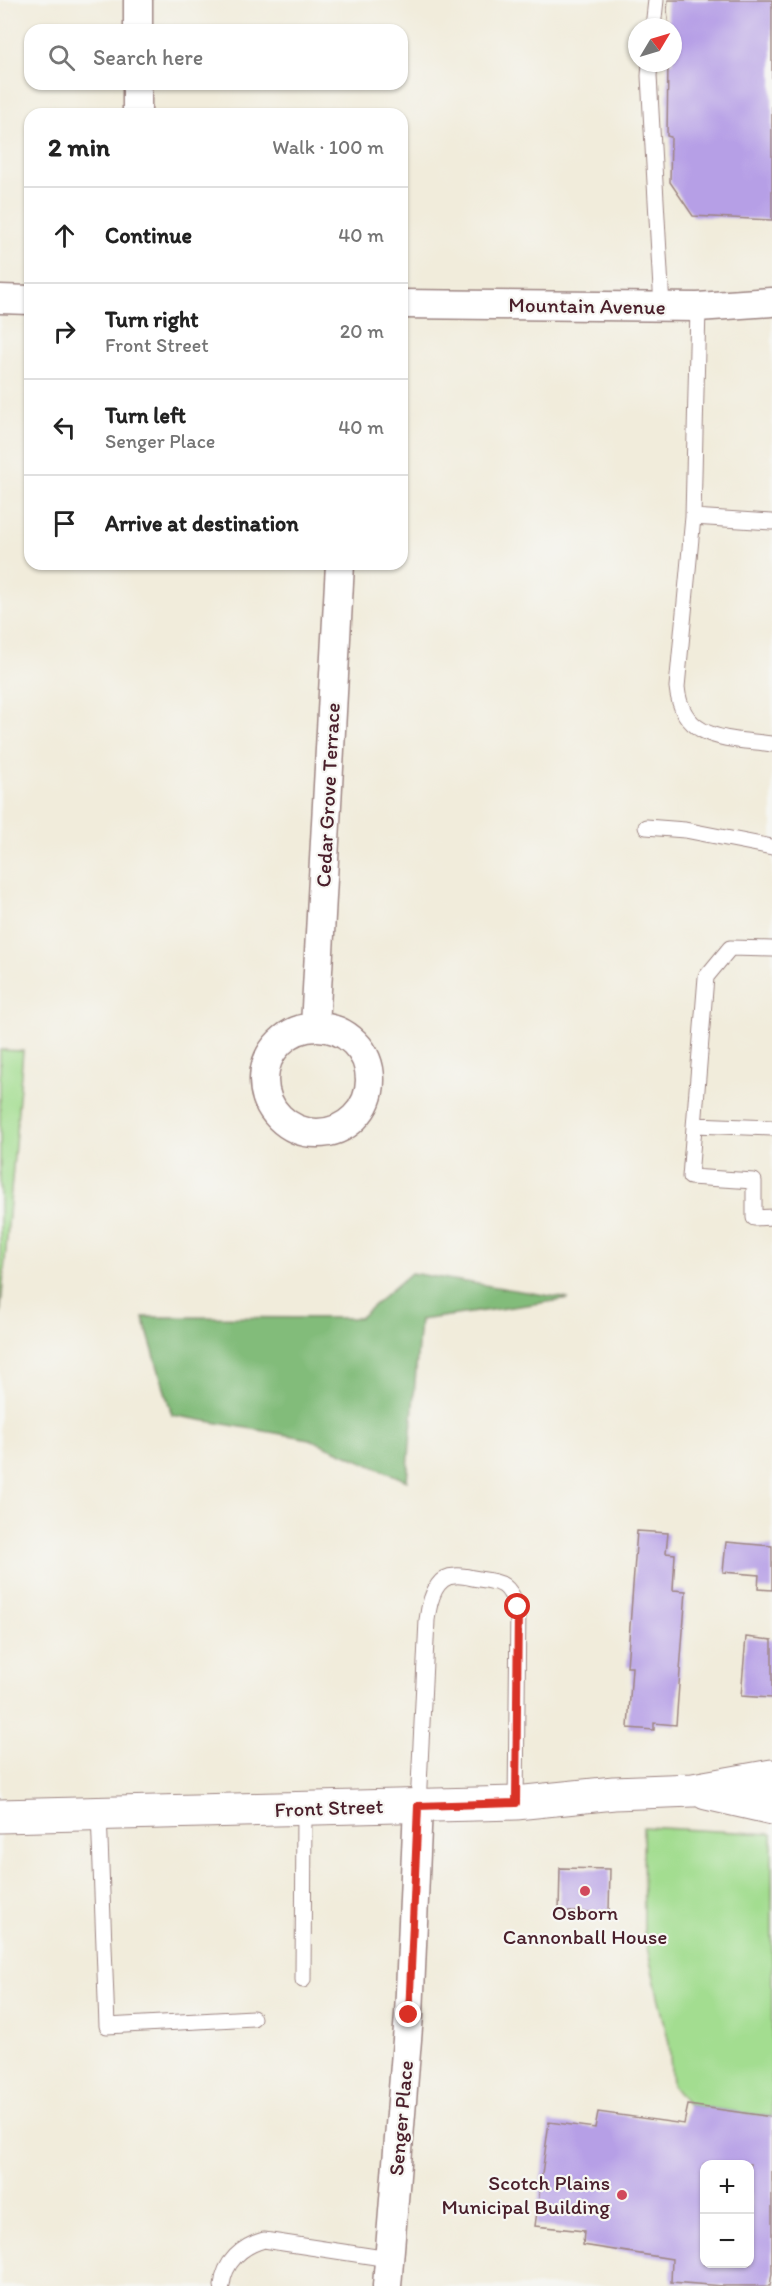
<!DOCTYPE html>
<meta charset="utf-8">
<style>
:root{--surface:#fff;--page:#f2f2f2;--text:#222;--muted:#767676;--line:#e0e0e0}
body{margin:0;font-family:Itim,sans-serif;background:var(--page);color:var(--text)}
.controls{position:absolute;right:18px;bottom:18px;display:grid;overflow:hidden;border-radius:12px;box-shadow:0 2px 4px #0004}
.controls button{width:54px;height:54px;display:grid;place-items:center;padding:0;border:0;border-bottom:2px solid var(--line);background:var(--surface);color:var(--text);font:30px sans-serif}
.compass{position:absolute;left:628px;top:18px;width:54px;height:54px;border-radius:50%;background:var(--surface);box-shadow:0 2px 4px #0004;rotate:52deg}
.stop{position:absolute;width:18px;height:18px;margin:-14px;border:4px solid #d93025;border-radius:50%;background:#fff}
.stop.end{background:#d93025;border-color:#fff;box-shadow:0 2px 6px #0008}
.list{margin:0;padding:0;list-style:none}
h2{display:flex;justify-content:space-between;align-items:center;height:78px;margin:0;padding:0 24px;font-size:26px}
h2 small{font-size:20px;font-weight:400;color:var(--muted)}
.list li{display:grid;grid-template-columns:39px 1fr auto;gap:18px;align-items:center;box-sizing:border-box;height:96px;padding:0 24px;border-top:2px solid var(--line)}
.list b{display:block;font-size:22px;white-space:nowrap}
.list p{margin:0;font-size:20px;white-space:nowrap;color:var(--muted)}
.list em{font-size:20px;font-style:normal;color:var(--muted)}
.icon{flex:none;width:33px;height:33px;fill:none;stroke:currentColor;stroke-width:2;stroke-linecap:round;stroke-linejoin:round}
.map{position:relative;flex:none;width:772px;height:2286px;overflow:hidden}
.search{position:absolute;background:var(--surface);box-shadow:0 2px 4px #0004;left:24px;top:24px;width:384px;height:66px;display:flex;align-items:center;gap:15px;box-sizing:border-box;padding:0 21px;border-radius:18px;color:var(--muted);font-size:22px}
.panel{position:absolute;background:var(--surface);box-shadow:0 2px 4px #0004;left:24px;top:108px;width:384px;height:462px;border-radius:18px}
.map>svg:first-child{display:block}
.green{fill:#a3dd90;stroke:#767e5e;stroke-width:1.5}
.forest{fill:#82bc7a;stroke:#666e52;stroke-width:1.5}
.building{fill:#b69fe6;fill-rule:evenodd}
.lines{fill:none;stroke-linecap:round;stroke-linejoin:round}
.service-casing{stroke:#9e8683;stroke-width:17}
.minor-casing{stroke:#9e8683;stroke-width:31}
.tertiary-casing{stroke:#9e8683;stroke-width:35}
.service{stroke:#fff;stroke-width:15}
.minor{stroke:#fff;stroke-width:28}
.tertiary{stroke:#fff;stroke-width:33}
.route{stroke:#d93025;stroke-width:8}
.poi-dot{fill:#d1495b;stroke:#f6f6f2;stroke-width:2}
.labels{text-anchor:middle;stroke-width:4.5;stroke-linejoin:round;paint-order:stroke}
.street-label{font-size:21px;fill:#4a1f2b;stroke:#f6f6f2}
.poi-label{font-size:21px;fill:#4a1f2b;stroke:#f6f6f2}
</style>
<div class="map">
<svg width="772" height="2286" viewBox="0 0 772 2286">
<rect width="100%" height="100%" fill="#f6f6f2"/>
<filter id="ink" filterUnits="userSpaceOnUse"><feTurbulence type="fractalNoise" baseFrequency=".0167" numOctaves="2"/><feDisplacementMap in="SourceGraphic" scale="12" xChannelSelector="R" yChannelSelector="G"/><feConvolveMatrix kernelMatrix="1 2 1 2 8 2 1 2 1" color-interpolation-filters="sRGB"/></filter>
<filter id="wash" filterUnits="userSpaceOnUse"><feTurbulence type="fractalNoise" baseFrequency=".008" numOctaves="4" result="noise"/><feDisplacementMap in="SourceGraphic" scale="24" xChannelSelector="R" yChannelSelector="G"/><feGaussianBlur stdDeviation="1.35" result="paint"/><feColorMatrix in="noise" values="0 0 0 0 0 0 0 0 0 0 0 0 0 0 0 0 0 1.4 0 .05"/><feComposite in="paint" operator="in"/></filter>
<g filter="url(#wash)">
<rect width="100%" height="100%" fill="#f1ecdb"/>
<path class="green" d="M0 1050 23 1051 0 1319Z
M643 1827 772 1834V2117L688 2105 672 2085 669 2043 644 1935Z"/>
<path class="forest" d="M411 1273 569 1299 420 1320 407 1481 310 1439 172 1415 143 1317 359 1318Z"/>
<g id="blocks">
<path class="building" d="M668 0H772V220L693 216 670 182 671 137 667 136 668 63H673V27H669L667 10Z
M637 1531 668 1533 666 1553 675 1554 673 1590 686 1591 676 1725 654 1723V1730L628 1728 632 1667H627Z
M726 1542 772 1546V1590L758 1589 759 1575 723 1572Z
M746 1637 772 1640V1698L741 1696Z
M560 1868 610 1869 609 1912H559Z
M688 2105 772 2117V2273L770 2286H723L671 2282 672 2259 583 2245 584 2231 535 2226 549 2122 595 2128 598 2112 684 2124ZM704 2164H750V2264H704Z"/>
</g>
</g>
<g filter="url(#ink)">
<use href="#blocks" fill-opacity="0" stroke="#9e8683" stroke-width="1.5"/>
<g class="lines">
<defs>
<path id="service" d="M653 27 656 0
M650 63 649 76 662 307
M698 307 693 517 772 522
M693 517 677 687C682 742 729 738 772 744
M646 827 685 830 772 847
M772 949 730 948 706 977 690 1177 754 1181V1218L772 1217
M695 1125 772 1128
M418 1806 427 1620C429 1604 434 1576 455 1576 463 1575 471 1578 479 1579 505 1583 506 1583 518 1607L516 1803
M99 1813 107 2026 253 2018
M303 1980 304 1810
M222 2286C224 2262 242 2246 264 2240L389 2259"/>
<path id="minor" d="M138 30V0
M137 114V84
M0 299 30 300
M402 304 698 307 772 302
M315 1026 340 564
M264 1080a53 53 0 1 1 106 0a53 53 0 1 1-106 0Z
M387 2286 409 2015 418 1806"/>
<path id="tertiary" d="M706 1793 772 1808
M0 1816 516 1803 614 1793 693 1790 772 1776"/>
</defs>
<use href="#service" class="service-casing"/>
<use href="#minor" class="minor-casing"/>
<use href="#tertiary" class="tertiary-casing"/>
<use href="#service" class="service"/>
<use href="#minor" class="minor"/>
<use href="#tertiary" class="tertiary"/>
</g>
</g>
<g class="lines" filter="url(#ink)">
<path class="route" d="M409 2015 418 1806 516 1803 518 1607"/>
</g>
<g class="poi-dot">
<circle cx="585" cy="1891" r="6"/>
<circle cx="622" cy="2195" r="6"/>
</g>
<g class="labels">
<g class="street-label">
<text transform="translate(587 306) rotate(1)" y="7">Mountain Avenue</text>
<text transform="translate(328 795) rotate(-87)" y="7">Cedar Grove Terrace</text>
<text transform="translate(329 1808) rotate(-2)" y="7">Front Street</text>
<text transform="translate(401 2118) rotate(-85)" y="7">Senger Place</text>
</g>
<g class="poi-label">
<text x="585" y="1920">Osborn<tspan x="585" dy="24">Cannonball House</tspan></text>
<text x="610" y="2190" text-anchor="end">Scotch Plains<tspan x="610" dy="24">Municipal Building</tspan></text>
</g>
</g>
</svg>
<div class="controls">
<button>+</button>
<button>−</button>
</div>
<svg class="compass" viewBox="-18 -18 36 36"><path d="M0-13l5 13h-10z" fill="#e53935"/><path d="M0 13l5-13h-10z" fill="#767676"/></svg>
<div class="stop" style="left:518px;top:1607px"></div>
<div class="stop end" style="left:409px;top:2015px"></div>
<div class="search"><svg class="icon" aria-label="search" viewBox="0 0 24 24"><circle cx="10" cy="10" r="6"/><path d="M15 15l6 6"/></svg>Search here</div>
<section class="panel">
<h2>2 min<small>Walk · 100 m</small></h2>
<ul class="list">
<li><svg class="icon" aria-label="ahead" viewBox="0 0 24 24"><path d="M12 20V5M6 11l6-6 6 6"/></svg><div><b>Continue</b></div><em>40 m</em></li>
<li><svg class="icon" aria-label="right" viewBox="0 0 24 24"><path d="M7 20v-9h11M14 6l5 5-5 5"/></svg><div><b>Turn right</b><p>Front Street</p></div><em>20 m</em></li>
<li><svg class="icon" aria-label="left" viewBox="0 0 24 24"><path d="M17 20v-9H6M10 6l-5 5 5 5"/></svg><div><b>Turn left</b><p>Senger Place</p></div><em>40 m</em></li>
<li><svg class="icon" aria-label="arrive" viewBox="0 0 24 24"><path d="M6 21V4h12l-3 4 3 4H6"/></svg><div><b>Arrive at destination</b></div></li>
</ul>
</section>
</div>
